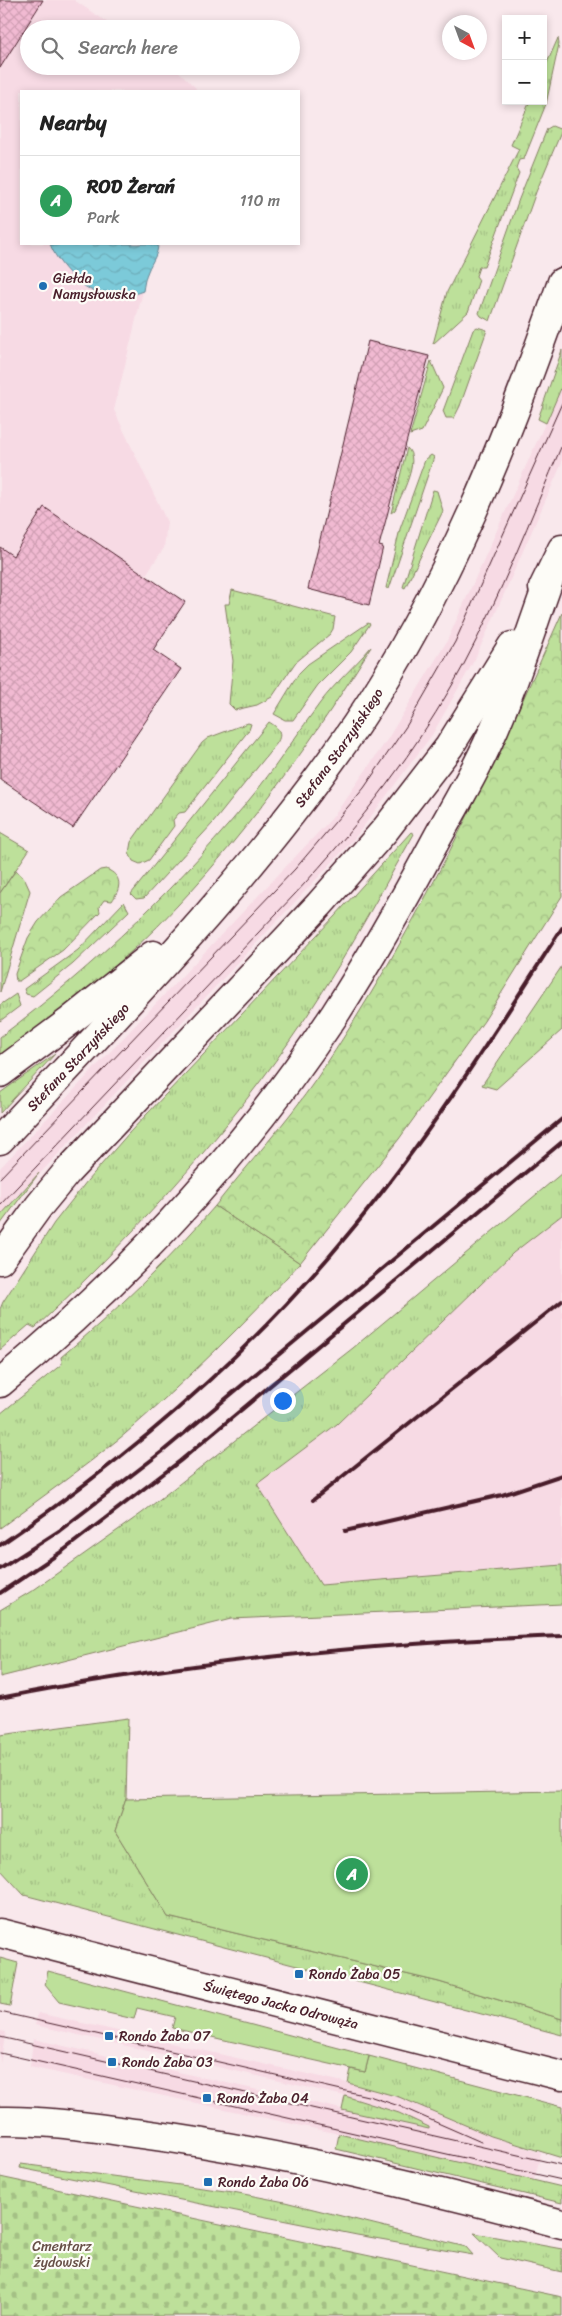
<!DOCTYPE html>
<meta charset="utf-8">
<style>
:root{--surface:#fff;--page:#f2f2f2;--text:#222;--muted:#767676;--line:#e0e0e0;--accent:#b45309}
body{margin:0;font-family:Sriracha,sans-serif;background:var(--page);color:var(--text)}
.controls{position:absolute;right:15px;top:15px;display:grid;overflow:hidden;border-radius:0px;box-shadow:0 2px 8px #0003}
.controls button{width:45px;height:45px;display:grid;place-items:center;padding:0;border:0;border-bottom:1px solid var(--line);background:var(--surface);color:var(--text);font:25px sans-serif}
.compass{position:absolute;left:442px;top:15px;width:45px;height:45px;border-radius:50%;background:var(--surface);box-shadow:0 2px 8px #0003;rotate:139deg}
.you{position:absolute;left:282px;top:1400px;width:18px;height:18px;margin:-12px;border:4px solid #fff;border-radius:50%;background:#1a73e8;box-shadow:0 0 0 8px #1a73e833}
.badge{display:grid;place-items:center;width:32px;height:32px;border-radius:50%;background:var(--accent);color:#fff;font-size:16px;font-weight:700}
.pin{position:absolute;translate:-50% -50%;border:2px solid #fff;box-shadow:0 1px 5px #0006}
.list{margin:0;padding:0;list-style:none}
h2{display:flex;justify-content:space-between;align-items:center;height:65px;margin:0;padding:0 20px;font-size:21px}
h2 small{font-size:16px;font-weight:400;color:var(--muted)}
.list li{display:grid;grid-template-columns:32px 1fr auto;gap:15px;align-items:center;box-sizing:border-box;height:90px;padding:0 20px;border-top:1px solid var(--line)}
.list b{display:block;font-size:19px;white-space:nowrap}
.list p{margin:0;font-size:16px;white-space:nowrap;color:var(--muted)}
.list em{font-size:16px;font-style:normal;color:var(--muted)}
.icon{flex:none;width:28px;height:28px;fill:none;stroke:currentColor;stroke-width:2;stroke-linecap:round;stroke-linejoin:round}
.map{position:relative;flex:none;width:562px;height:2316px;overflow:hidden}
.search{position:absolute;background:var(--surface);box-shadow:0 2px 8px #0003;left:20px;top:20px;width:280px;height:55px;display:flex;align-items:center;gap:12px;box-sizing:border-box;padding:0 18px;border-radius:28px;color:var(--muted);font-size:19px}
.panel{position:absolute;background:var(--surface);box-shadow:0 2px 8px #0003;left:20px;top:90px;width:280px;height:155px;border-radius:0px}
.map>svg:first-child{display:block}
.built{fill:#f7dae4}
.grass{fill:url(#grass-tufts);stroke:#848062}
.forest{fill:url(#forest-crowns);stroke:#848062}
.cemetery{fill:url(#cemetery-stones);stroke:#848062}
.garden{fill:#bde09a;stroke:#848062}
.water{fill:url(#water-waves);stroke:#688693}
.building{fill:url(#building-cross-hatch);stroke:#4a1f2b}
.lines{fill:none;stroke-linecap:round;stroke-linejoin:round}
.secondary-casing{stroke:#4a1f2b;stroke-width:31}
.secondary{stroke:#fdfcf7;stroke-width:28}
.tram{stroke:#4a1f2b;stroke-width:1}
.rail{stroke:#4a1f2b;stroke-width:4}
.poi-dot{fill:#1f6fb2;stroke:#fdfcf7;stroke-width:2}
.labels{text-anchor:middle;stroke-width:4.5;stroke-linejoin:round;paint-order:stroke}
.poi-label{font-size:14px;fill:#4a1f2b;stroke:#fdfcf7;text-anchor:start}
.street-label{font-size:14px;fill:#4a1f2b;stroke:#fdfcf7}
.park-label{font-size:14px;fill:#674f47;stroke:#fdfcf7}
</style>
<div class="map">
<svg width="562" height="2316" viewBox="0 0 562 2316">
<defs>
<pattern id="grass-tufts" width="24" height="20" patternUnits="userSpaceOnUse" patternTransform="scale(1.25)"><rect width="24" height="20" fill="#bde09a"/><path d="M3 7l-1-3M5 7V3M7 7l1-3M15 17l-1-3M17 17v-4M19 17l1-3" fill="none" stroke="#a4c085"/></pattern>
<pattern id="forest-crowns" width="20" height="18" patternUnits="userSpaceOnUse" patternTransform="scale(1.25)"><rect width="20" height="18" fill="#bde09a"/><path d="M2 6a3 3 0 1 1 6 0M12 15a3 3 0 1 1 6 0" fill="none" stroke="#a4c085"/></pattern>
<pattern id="cemetery-stones" width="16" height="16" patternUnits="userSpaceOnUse" patternTransform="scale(1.25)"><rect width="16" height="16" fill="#bde09a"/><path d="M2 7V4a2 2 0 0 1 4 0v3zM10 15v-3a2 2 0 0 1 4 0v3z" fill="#a4c085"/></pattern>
<pattern id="water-waves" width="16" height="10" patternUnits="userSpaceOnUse" patternTransform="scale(1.25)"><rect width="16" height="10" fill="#7ccad9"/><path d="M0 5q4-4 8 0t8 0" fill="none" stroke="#6dadba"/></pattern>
<pattern id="building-cross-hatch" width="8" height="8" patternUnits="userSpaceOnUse" patternTransform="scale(1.25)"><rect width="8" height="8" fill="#f1bad2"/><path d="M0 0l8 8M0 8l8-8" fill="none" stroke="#d09fb4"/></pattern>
</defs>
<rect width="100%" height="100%" fill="#f9e8ec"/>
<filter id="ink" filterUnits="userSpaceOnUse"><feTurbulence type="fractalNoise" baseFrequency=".02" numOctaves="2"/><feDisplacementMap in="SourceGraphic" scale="10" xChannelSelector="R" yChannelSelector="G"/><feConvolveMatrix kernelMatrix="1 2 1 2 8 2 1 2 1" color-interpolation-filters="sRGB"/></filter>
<g filter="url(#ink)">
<path class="built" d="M43 0H74L117 29H29V66H173L196 88 195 91H21V244H50L54 254 77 280 100 294 123 298 143 291 114 410 167 522 164 548 145 576 44 508 13 556 0 547V40L13 48Z
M562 386V463L475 659 432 735 354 839 0 1216V1168L333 817 387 740 447 641Z
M562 1215V1565L321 1585 257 1484 337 1424 513 1253Z
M38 2013 361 2086 399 2097 491 2136 541 2153 534 2181 339 2134 30 2067 33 2039 429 2129V2127L399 2113 345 2096 35 2025Z
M0 2031 6 2032 0 2064Z"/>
<path class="grass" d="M558 38 559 44 546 104 524 159 519 160 516 168 519 173 484 267H479L476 276 479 280 468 312 433 344 447 292 519 149 511 145 530 101H543V72Z
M552 126 562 130 536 192 490 321 481 316 479 313 519 199 547 129Z
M477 327 487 330 460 406 454 418H446L443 411 473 330Z
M562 350V386L546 423 538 419Z
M431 361 443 388 422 431 410 435Z
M407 448C421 460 401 495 395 510L391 513Z
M431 455 434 457 389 589 386 588 400 529 425 460Z
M433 490 437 491 443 511 405 588 403 587Z
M232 590 335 617 333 629 330 634 295 663 272 697 257 705 235 710 229 704 233 661 225 604H229Z
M368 623 370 624 351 652 318 685 293 720H285L274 714 299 673 308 664Z
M371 647C314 739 252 826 178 905 125 963 62 1011 0 1058V1037C96 965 183 882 258 789 280 761 299 731 320 703 335 683 355 666 371 647Z
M269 722C279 728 283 733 277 743L213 823 144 898 136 899 131 894Z
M248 723 251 724 249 730 185 812 179 813 173 820 174 826 149 860 140 864 133 861 129 853 131 842 202 743 208 738Z
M411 832 414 834C374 904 336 976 289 1042 215 1147 129 1240 35 1328L29 1325 0 1350V1309L3 1302 54 1223 87 1181 129 1133 335 916Z
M0 833 29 850 0 893Z
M124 902 129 911 73 964 33 996 26 994 24 989 78 950Z
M562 966V1030L496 1089 482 1085Z
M16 994 20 1006 0 1021V1005Z
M55 1054 0 1113V1093Z
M39 1173 0 1225V1216Z
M562 1173V1215L513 1253 337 1424 257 1484 321 1585 562 1565V1604L231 1619 0 1677V1610L35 1589 142 1513 353 1348Z
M215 1206 300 1263C245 1323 187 1380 125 1434 85 1467 42 1497 0 1528V1414L62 1364 61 1357C117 1310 168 1261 215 1206Z
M128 1718 126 1799 115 1831 168 1917 439 1982 562 2019V2035L24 1895 0 1869V1735Z
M0 1958 18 1963 10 2006 0 2004Z
M369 2056 562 2107V2158L491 2136 399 2097 348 2083 351 2069 365 2072Z
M345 2096 399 2113 429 2127V2129L342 2110Z
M339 2134 562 2187V2203L336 2149Z
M21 2164 233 2192 285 2202 466 2247 473 2255 357 2235 20 2168Z
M474 2233 562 2249V2272L500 2258Z"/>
<path class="forest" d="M562 613V896L484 1021 399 1139 300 1263 215 1206C248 1164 287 1122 317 1078 415 933 491 773 562 613Z
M106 869C123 876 121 888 112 901L104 900 99 907 100 912 63 950 19 981H16L15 974 28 938 38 922 61 897 100 870Z
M16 870 25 880 30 891 0 992V893Z"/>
<path class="cemetery" d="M0 2177 562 2297V2316H0Z"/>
<path class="garden" d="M562 1791V2019L439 1982 168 1917 115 1831 126 1799Z
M48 1971 369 2056 365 2072 172 2028 175 2017 137 2008 134 2019 59 2002 45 1985Z"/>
<path class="water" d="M50 244H158C158 255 152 261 148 271 145 277 144 285 143 291 137 293 130 296 124 297 93 302 60 270 50 244Z"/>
<path class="building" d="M0 0H43L0 68Z
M368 341 429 356 379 546 383 547 369 605 308 589Z
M44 507 185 602 153 650 181 669 73 828 0 779V547L13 556Z"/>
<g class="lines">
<defs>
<g id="secondary">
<path d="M543 588 562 549"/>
<path d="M0 1073 70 1021 153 955"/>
<path id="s1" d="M0 1140C124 1007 253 876 356 725 447 590 509 435 562 282"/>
<path d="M0 1260 39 1206 67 1172 319 905 385 830 449 747 512 646"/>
<path d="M0 1383C128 1277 243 1153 335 1014 371 958 404 900 435 842 453 809 472 778 487 745 513 689 531 629 552 572"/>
<path id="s2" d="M0 1933 562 2076"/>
<path d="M0 2121C48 2120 96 2128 143 2134 283 2153 426 2188 562 2224"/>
</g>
</defs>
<use href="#secondary" class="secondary-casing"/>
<use href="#secondary" class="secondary"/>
<path class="tram" d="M0 1178 295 869 364 788 407 725 455 642 562 403
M0 1205 295 894C360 824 417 750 463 666 501 595 530 519 562 445
M0 2012 372 2097 399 2106 481 2142
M0 2037 562 2165
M0 2053 562 2180"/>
<path class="rail" d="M313 1500 562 1301
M345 1531 502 1495 562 1475
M0 1545C130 1457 249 1355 349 1233 429 1137 495 1032 562 928
M0 1569 59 1531 163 1451 562 1119
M0 1593 64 1550 180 1461 562 1142
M0 1698C185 1661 374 1643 562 1636"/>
</g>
</g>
<g class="poi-dot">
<circle cx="43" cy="286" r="5"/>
<rect x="294" y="1969" width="10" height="10" rx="2.5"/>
<rect x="104" y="2031" width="10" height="10" rx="2.5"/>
<rect x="107" y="2057" width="10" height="10" rx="2.5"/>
<rect x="202" y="2093" width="10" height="10" rx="2.5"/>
<rect x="203" y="2177" width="10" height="10" rx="2.5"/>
</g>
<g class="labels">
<g class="poi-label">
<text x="53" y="283">Giełda<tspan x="53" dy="16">Namysłowska</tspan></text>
<text x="309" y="1979">Rondo Żaba 05</text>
<text x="119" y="2041">Rondo Żaba 07</text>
<text x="122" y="2067">Rondo Żaba 03</text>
<text x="217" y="2103">Rondo Żaba 04</text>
<text x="218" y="2187">Rondo Żaba 06</text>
</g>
<g class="street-label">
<text dy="5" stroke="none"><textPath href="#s1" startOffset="519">Stefana Starzyńskiego</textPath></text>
<text dy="5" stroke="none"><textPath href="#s1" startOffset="114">Stefana Starzyńskiego</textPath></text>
<text dy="5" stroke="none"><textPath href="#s2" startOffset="290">Świętego Jacka Odrowąża</textPath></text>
</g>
<g class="park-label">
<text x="62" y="2251">Cmentarz<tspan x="62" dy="16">żydowski</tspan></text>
</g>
</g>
</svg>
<div class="controls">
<button>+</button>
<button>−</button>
</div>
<svg class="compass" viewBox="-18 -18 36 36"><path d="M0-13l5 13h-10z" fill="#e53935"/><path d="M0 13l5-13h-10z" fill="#767676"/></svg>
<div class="you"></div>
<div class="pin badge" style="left:352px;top:1874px;background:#2e9e5b">A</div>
<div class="search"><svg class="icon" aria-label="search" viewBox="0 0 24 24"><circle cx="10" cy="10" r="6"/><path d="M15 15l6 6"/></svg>Search here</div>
<section class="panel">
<h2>Nearby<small></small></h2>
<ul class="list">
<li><span class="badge" style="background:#2e9e5b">A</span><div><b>ROD Żerań</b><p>Park</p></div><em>110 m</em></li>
</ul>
</section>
</div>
